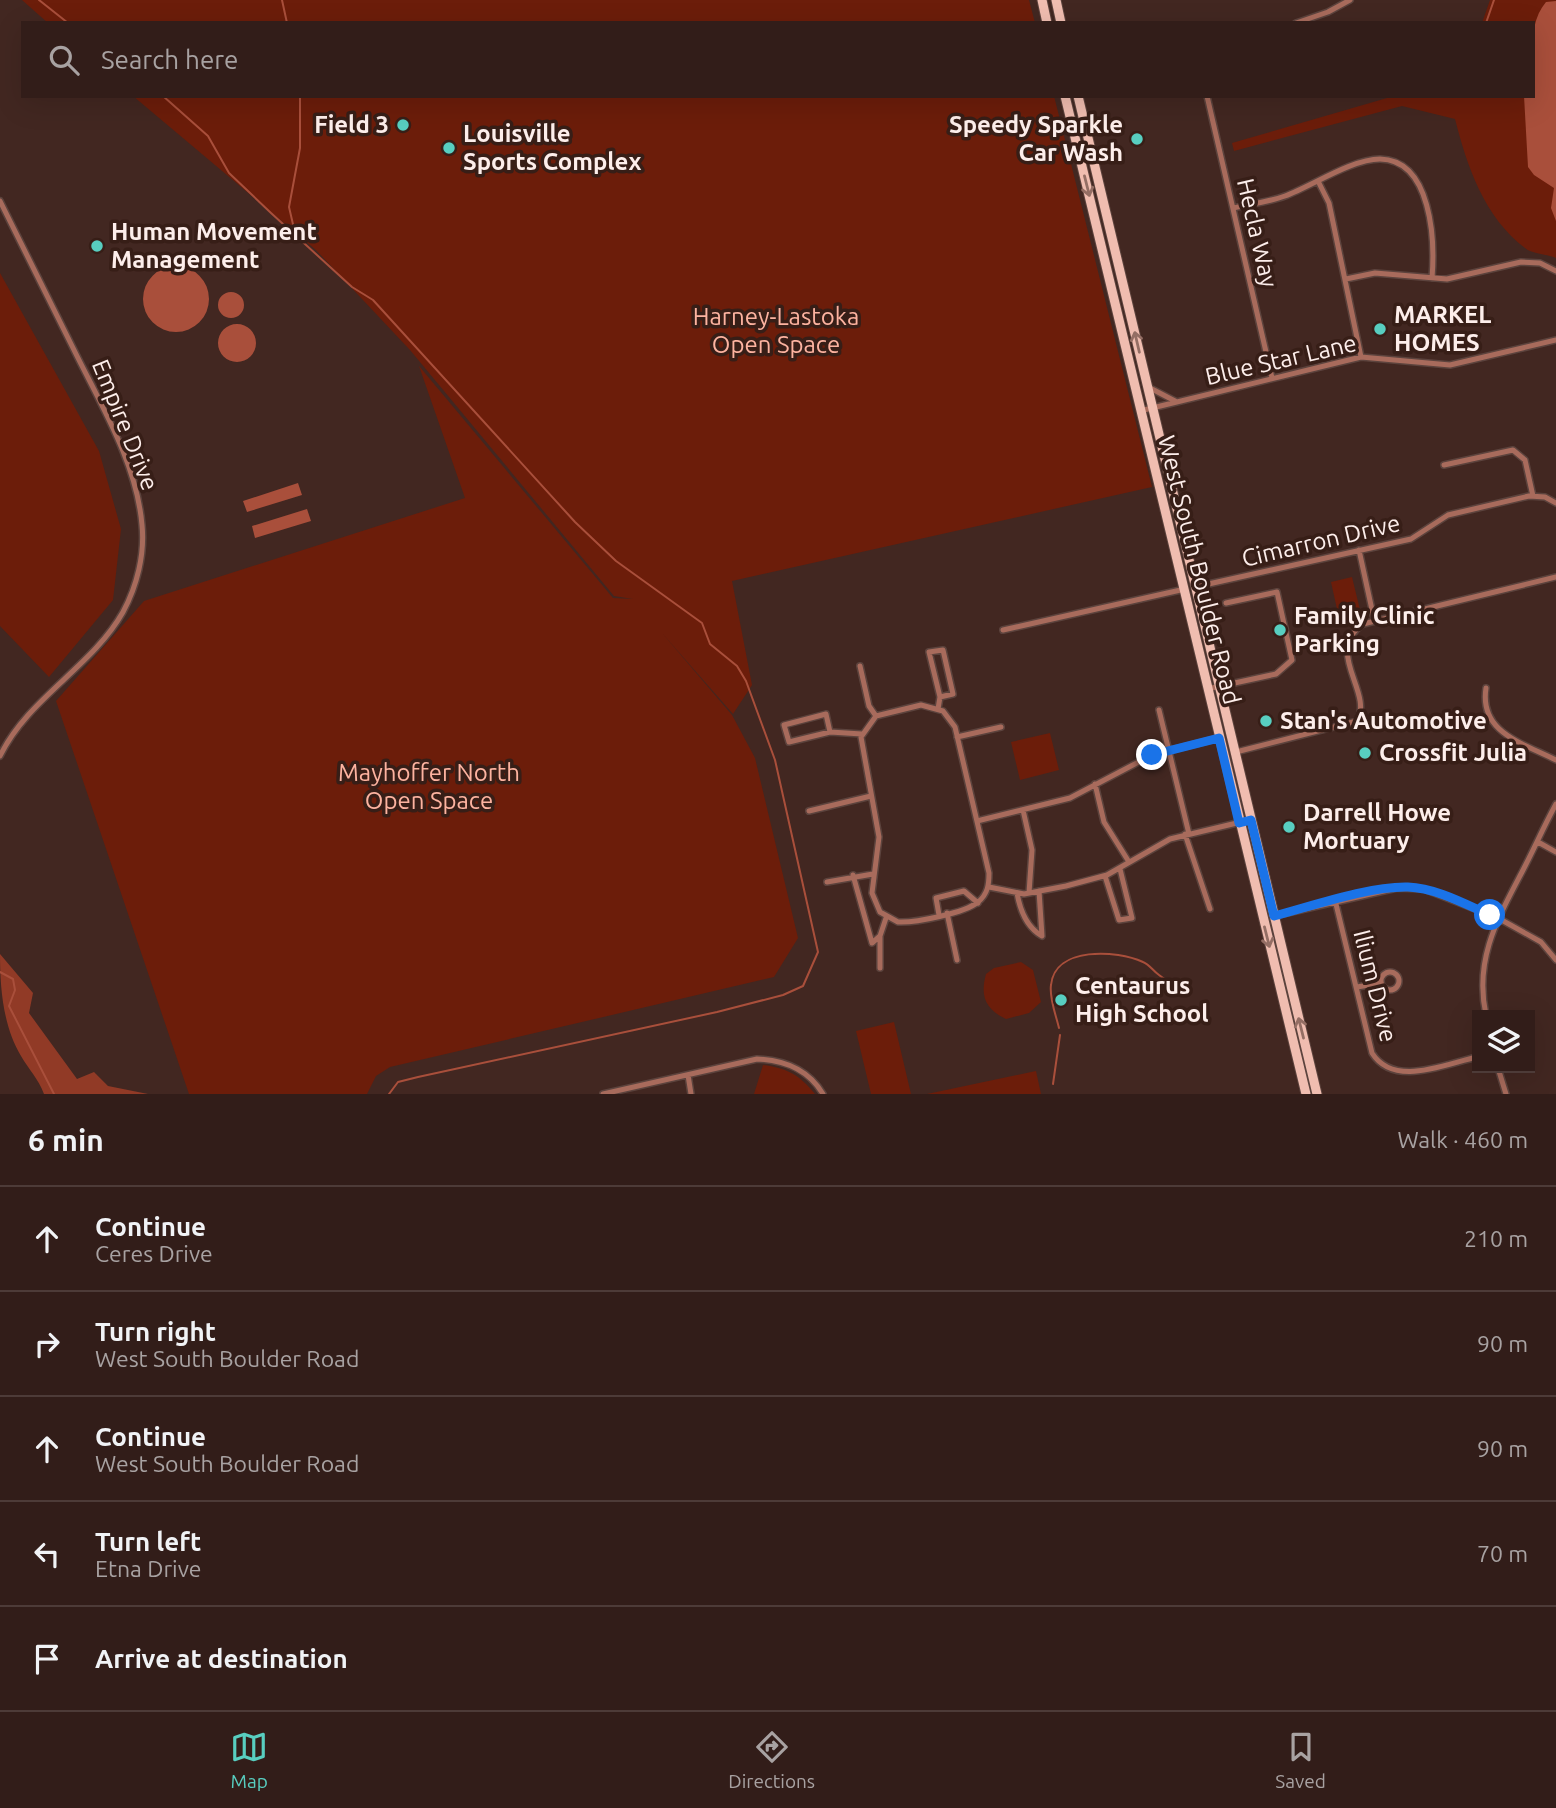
<!DOCTYPE html>
<meta charset="utf-8">
<style>
:root{--surface:#321d19;--page:#3a2622;--text:#f1f3f6;--muted:#a8a2a2;--line:#4d3b38;--accent:#58cec0}
body{margin:0;font-family:Ubuntu,sans-serif;background:var(--page);color:var(--text)}
.controls{position:absolute;right:21px;bottom:21px;display:grid;overflow:hidden;border-radius:0px;box-shadow:0 7px 28px #0002}
.controls button{width:63px;height:63px;display:grid;place-items:center;padding:0;border:0;border-bottom:2px solid var(--line);background:var(--surface);color:var(--text);font:35px sans-serif}
.stop{position:absolute;width:21px;height:21px;margin:-16px;border:5px solid #1a73e8;border-radius:50%;background:#fff}
.stop.end{background:#1a73e8;border-color:#fff;box-shadow:0 2px 7px #0008}
.list{margin:0;padding:0;list-style:none}
h2{display:flex;justify-content:space-between;align-items:center;height:91px;margin:0;padding:0 28px;font-size:30px}
h2 small{font-size:23px;font-weight:400;color:var(--muted)}
.list li{display:grid;grid-template-columns:46px 1fr auto;gap:21px;align-items:center;box-sizing:border-box;height:105px;padding:0 28px;border-top:2px solid var(--line)}
.list b{display:block;font-size:26px;white-space:nowrap}
.list p{margin:0;font-size:23px;white-space:nowrap;color:var(--muted)}
.list em{font-size:23px;font-style:normal;color:var(--muted)}
.icon{flex:none;width:38px;height:38px;fill:none;stroke:currentColor;stroke-width:2;stroke-linecap:round;stroke-linejoin:round}
.map{position:relative;flex:none;width:1556px;height:1094px;overflow:hidden}
.search{position:absolute;background:var(--surface);box-shadow:0 7px 28px #0002;left:21px;right:21px;top:21px;height:77px;display:flex;align-items:center;gap:18px;box-sizing:border-box;padding:0 24px;border-radius:0px;color:var(--muted);font-size:26px}
.sheet{height:616px;background:var(--surface)}
nav{display:flex;justify-content:space-around;align-items:center;box-sizing:border-box;height:98px;border-top:2px solid var(--line);background:var(--surface);font-size:19px;color:var(--muted)}
nav a{display:grid;justify-items:center;gap:4px}
nav .on{color:var(--accent)}
.map>svg:first-child{display:block}
.green{fill:#6c1d0a}
.forest{fill:#913a26}
.water{fill:#a94f3b}
.lines{fill:none;stroke-linecap:round;stroke-linejoin:round}
.stream{stroke:#a94f3b;stroke-width:2}
.minor-casing{stroke:#5c433d;stroke-width:8}
.primary-casing{stroke:#5c433d;stroke-width:11}
.minor{stroke:#a86b5c;stroke-width:5}
.primary{stroke:#f0bdb0;stroke-width:9}
.oneway{stroke:#946e64}
.route{stroke:#1a73e8;stroke-width:9}
.poi-dot{fill:#58cec0;stroke:#371e17;stroke-width:2.5}
.labels{text-anchor:middle;stroke-width:7;stroke-linejoin:round;paint-order:stroke}
.poi-label{font-size:24px;font-weight:bold;fill:#fdeeeb;stroke:#371e17;text-anchor:start}
.street-label{font-size:24px;fill:#fdeeeb;stroke:#371e17}
.park-label{font-size:24px;fill:#fdb3a0;stroke:#371e17}
</style>
<div class="map">
<svg width="1556" height="1094" viewBox="0 0 1556 1094">
<rect width="100%" height="100%" fill="#422721"/>
<path class="green" d="M22 0H1029L1035 23H48Z
M1490 0H1556V258C1547 254 1532 254 1525 248 1484 217 1467 166 1455 119L1402 106 1234 151 1232 143 1394 96H1533V23H1482Z
M133 96H1054L1152 487 732 581 752 685 733 714 662 633 732 715 755 758 798 938 774 977 390 1067 376 1076 367 1094H189L56 701 144 601 465 498 419 366 613 598 633 599 614 596 410 350 316 250Z
M0 273 99 451 121 529 113 600 49 677 0 626Z
M1352 577 1361 614 1339 618 1331 582Z
M1050 733 1059 770 1020 780 1011 742Z
M1021 962 1033 970 1041 1002 1029 1013 1006 1019C985 1009 980 996 986 974L994 968Z
M894 1022 911 1094H871L856 1031Z
M763 1065C787 1068 800 1075 815 1094H754Z
M1036 1071 1041 1094H927Z"/>
<path class="forest" d="M0 954 33 993 29 1013 77 1079 94 1072 108 1086 148 1094H44C38 1078 29 1070 21 1056 3 1026 0 988 0 954Z"/>
<path class="water" d="M1556 1V221L1551 208 1554 188 1534 175 1528 167 1524 96H1533C1533 68 1526 25 1546 2Z
M143 299a33 33 0 1 1 66 0a33 33 0 1 1-66 0Z
M218 305a13 13 0 1 1 26 0a13 13 0 1 1-26 0Z
M218 343a19 19 0 1 1 38 0a19 19 0 1 1-38 0Z
M298 483 302 495 247 512 243 501Z
M307 509 311 521 255 538 252 526Z"/>
<g class="lines">
<path class="stream" d="M39 0 68 23
M282 0 287 23
M1486 23 1494 0
M163 96 208 136 229 173 271 213 352 287 373 300 575 522 616 561 702 623 710 644 737 666 746 681 775 760 818 952 803 986 783 995 717 1012 418 1077 398 1082 389 1094
M295 233 289 207 300 148V96
M0 972 13 979 15 990 9 1006 54 1094
M1059 1028C1056 1015 1049 998 1051 985 1055 946 1117 950 1143 962 1150 965 1153 971 1159 975 1167 982 1178 986 1188 989
M1053 1084 1060 1035"/>
<defs>
<path id="minor" d="M1296 23 1328 12 1350 0
M1207 96 1272 378
M1318 181 1329 203 1361 357
M0 201C26 253 52 305 78 358 104 410 137 466 142 525 145 554 137 586 123 612 92 667 28 698 0 756
M1233 208C1250 204 1269 202 1285 196 1312 186 1352 159 1380 159 1432 160 1435 241 1432 278
M1346 279 1375 273 1447 279 1521 262 1540 263 1556 271
M1150 388 1175 401
M1140 411 1361 357 1450 365 1556 340
M1444 465 1513 450 1525 460 1533 496
M1359 550 1374 619
M1195 587 1411 539 1448 515 1529 496 1545 497 1556 503
M1003 630 1185 589
M860 666 869 706 876 716
M1486 688C1479 733 1523 743 1556 760
M1207 689 1276 674 1292 660 1277 592 1226 603
M921 705 943 711 955 727 989 873C989 884 988 894 978 902 965 913 915 923 898 922L880 912 872 893 879 837 861 737 876 716Z
M938 709 940 697 929 652 943 650 953 694 940 697
M1159 710 1189 834
M830 732 826 714 784 725 789 742 830 732 862 734
M957 737 1001 727
M1236 752 1357 721C1374 692 1323 652 1363 624L1556 577
M1095 784 1104 822 1129 862
M1023 810 1032 850 1029 893
M809 811 871 796
M977 821 1070 798 1152 755 1219 738
M1185 834 1210 909
M1538 842 1556 852
M853 875 872 943 880 936 886 918
M1105 876 1119 920 1132 918 1120 869
M827 882 873 874
M989 887 1024 894 1066 886 1107 875 1170 839 1241 822
M1017 893C1020 910 1026 927 1042 936L1039 891
M1335 900 1372 1053C1394 1088 1445 1064 1477 1057
M947 913 957 960
M939 915 936 898 964 891 978 903
M1274 916 1397 888 1424 889 1498 918 1541 942 1556 960
M880 936V968
M1381 981a9 9 0 1 1 18 0a9 9 0 1 1-18 0Z
M1357 987 1381 983
M1486 1015C1474 960 1497 920 1522 872 1534 849 1544 826 1556 804
M1498 1068 1506 1094
M688 1075 691 1094
M603 1094 757 1059C785 1060 808 1069 823 1094"/>
<path id="primary" d="M1042 0 1047 23
M1056 0 1061 23
M1065 96 1306 1094
M1078 96 1317 1094"/>
</defs>
<use href="#minor" class="minor-casing"/>
<use href="#primary" class="primary-casing"/>
<use href="#minor" class="minor"/>
<use href="#primary" class="primary"/>
</g>
<defs><path id="oneway-shaft" d="M-6 0H5M1.5-3L5.5 0L1.5 3" fill="none" stroke-width="1.6" stroke-linecap="round" stroke-linejoin="round" transform="scale(1.75)"/></defs>
<g class="oneway">
<use href="#oneway-shaft" transform="translate(1087 186) rotate(76)"/>
<use href="#oneway-shaft" transform="translate(1137 342) rotate(-103)"/>
<use href="#oneway-shaft" transform="translate(1267 937) rotate(76)"/>
<use href="#oneway-shaft" transform="translate(1301 1028) rotate(-104)"/>
</g>
<g class="lines">
<path class="route" d="M1152 755 1219 738 1239 823 1251 820 1274 916C1312 906 1369 886 1408 887 1436 888 1465 904 1490 915"/>
</g>
<g class="poi-dot">
<circle cx="403" cy="125" r="7"/>
<circle cx="1137" cy="139" r="7"/>
<circle cx="449" cy="148" r="7"/>
<circle cx="97" cy="246" r="7"/>
<circle cx="1380" cy="329" r="7"/>
<circle cx="1280" cy="630" r="7"/>
<circle cx="1266" cy="721" r="7"/>
<circle cx="1365" cy="753" r="7"/>
<circle cx="1289" cy="827" r="7"/>
<circle cx="1061" cy="1000" r="7"/>
</g>
<g class="labels">
<g class="poi-label">
<text x="389" y="133" text-anchor="end">Field 3</text>
<text x="1123" y="133" text-anchor="end">Speedy Sparkle<tspan x="1123" dy="28">Car Wash</tspan></text>
<text x="463" y="142">Louisville<tspan x="463" dy="28">Sports Complex</tspan></text>
<text x="111" y="240">Human Movement<tspan x="111" dy="28">Management</tspan></text>
<text x="1394" y="323">MARKEL<tspan x="1394" dy="28">HOMES</tspan></text>
<text x="1294" y="624">Family Clinic<tspan x="1294" dy="28">Parking</tspan></text>
<text x="1280" y="729">Stan's Automotive</text>
<text x="1379" y="761">Crossfit Julia</text>
<text x="1303" y="821">Darrell Howe<tspan x="1303" dy="28">Mortuary</tspan></text>
<text x="1075" y="994">Centaurus<tspan x="1075" dy="28">High School</tspan></text>
</g>
<g class="street-label">
<text transform="translate(1257 233) rotate(77)" y="8">Hecla Way</text>
<text transform="translate(1281 360) rotate(-13)" y="8">Blue Star Lane</text>
<text transform="translate(125 425) rotate(68)" y="8">Empire Drive</text>
<text transform="translate(1321 541) rotate(-13)" y="8">Cimarron Drive</text>
<text transform="translate(1199 570) rotate(76)" y="8">West South Boulder Road</text>
<text transform="translate(1375 986) rotate(76)" y="8">Ilium Drive</text>
</g>
<g class="park-label">
<text x="776" y="325">Harney-Lastoka<tspan x="776" dy="28">Open Space</tspan></text>
<text x="429" y="781">Mayhoffer North<tspan x="429" dy="28">Open Space</tspan></text>
</g>
</g>
</svg>
<div class="controls">
<button><svg class="icon" aria-label="layers" viewBox="0 0 24 24"><path d="M12 4l9 5-9 5-9-5zM3 14l9 5 9-5"/></svg></button>
</div>
<div class="stop" style="left:1490px;top:915px"></div>
<div class="stop end" style="left:1152px;top:755px"></div>
<div class="search"><svg class="icon" aria-label="search" viewBox="0 0 24 24"><circle cx="10" cy="10" r="6"/><path d="M15 15l6 6"/></svg>Search here</div>
</div>
<section class="sheet">
<h2>6 min<small>Walk · 460 m</small></h2>
<ul class="list">
<li><svg class="icon" aria-label="ahead" viewBox="0 0 24 24"><path d="M12 20V5M6 11l6-6 6 6"/></svg><div><b>Continue</b><p>Ceres Drive</p></div><em>210 m</em></li>
<li><svg class="icon" aria-label="right" viewBox="0 0 24 24"><path d="M7 20v-9h11M14 6l5 5-5 5"/></svg><div><b>Turn right</b><p>West South Boulder Road</p></div><em>90 m</em></li>
<li><svg class="icon" aria-label="ahead" viewBox="0 0 24 24"><path d="M12 20V5M6 11l6-6 6 6"/></svg><div><b>Continue</b><p>West South Boulder Road</p></div><em>90 m</em></li>
<li><svg class="icon" aria-label="left" viewBox="0 0 24 24"><path d="M17 20v-9H6M10 6l-5 5 5 5"/></svg><div><b>Turn left</b><p>Etna Drive</p></div><em>70 m</em></li>
<li><svg class="icon" aria-label="arrive" viewBox="0 0 24 24"><path d="M6 21V4h12l-3 4 3 4H6"/></svg><div><b>Arrive at destination</b></div></li>
</ul>
</section>
<nav>
<a class="on"><svg class="icon" aria-label="map" viewBox="0 0 24 24"><path d="M3 6l6-2 6 2 6-2v14l-6 2-6-2-6 2zM9 4v14M15 6v14"/></svg>Map</a>
<a><svg class="icon" aria-label="directions" viewBox="0 0 24 24"><path d="M12 3l9 9-9 9-9-9zM9 14v-3h6M13 9l2 2-2 2"/></svg>Directions</a>
<a><svg class="icon" aria-label="saved" viewBox="0 0 24 24"><path d="M7 4h10v16l-5-4-5 4z"/></svg>Saved</a>
</nav>
